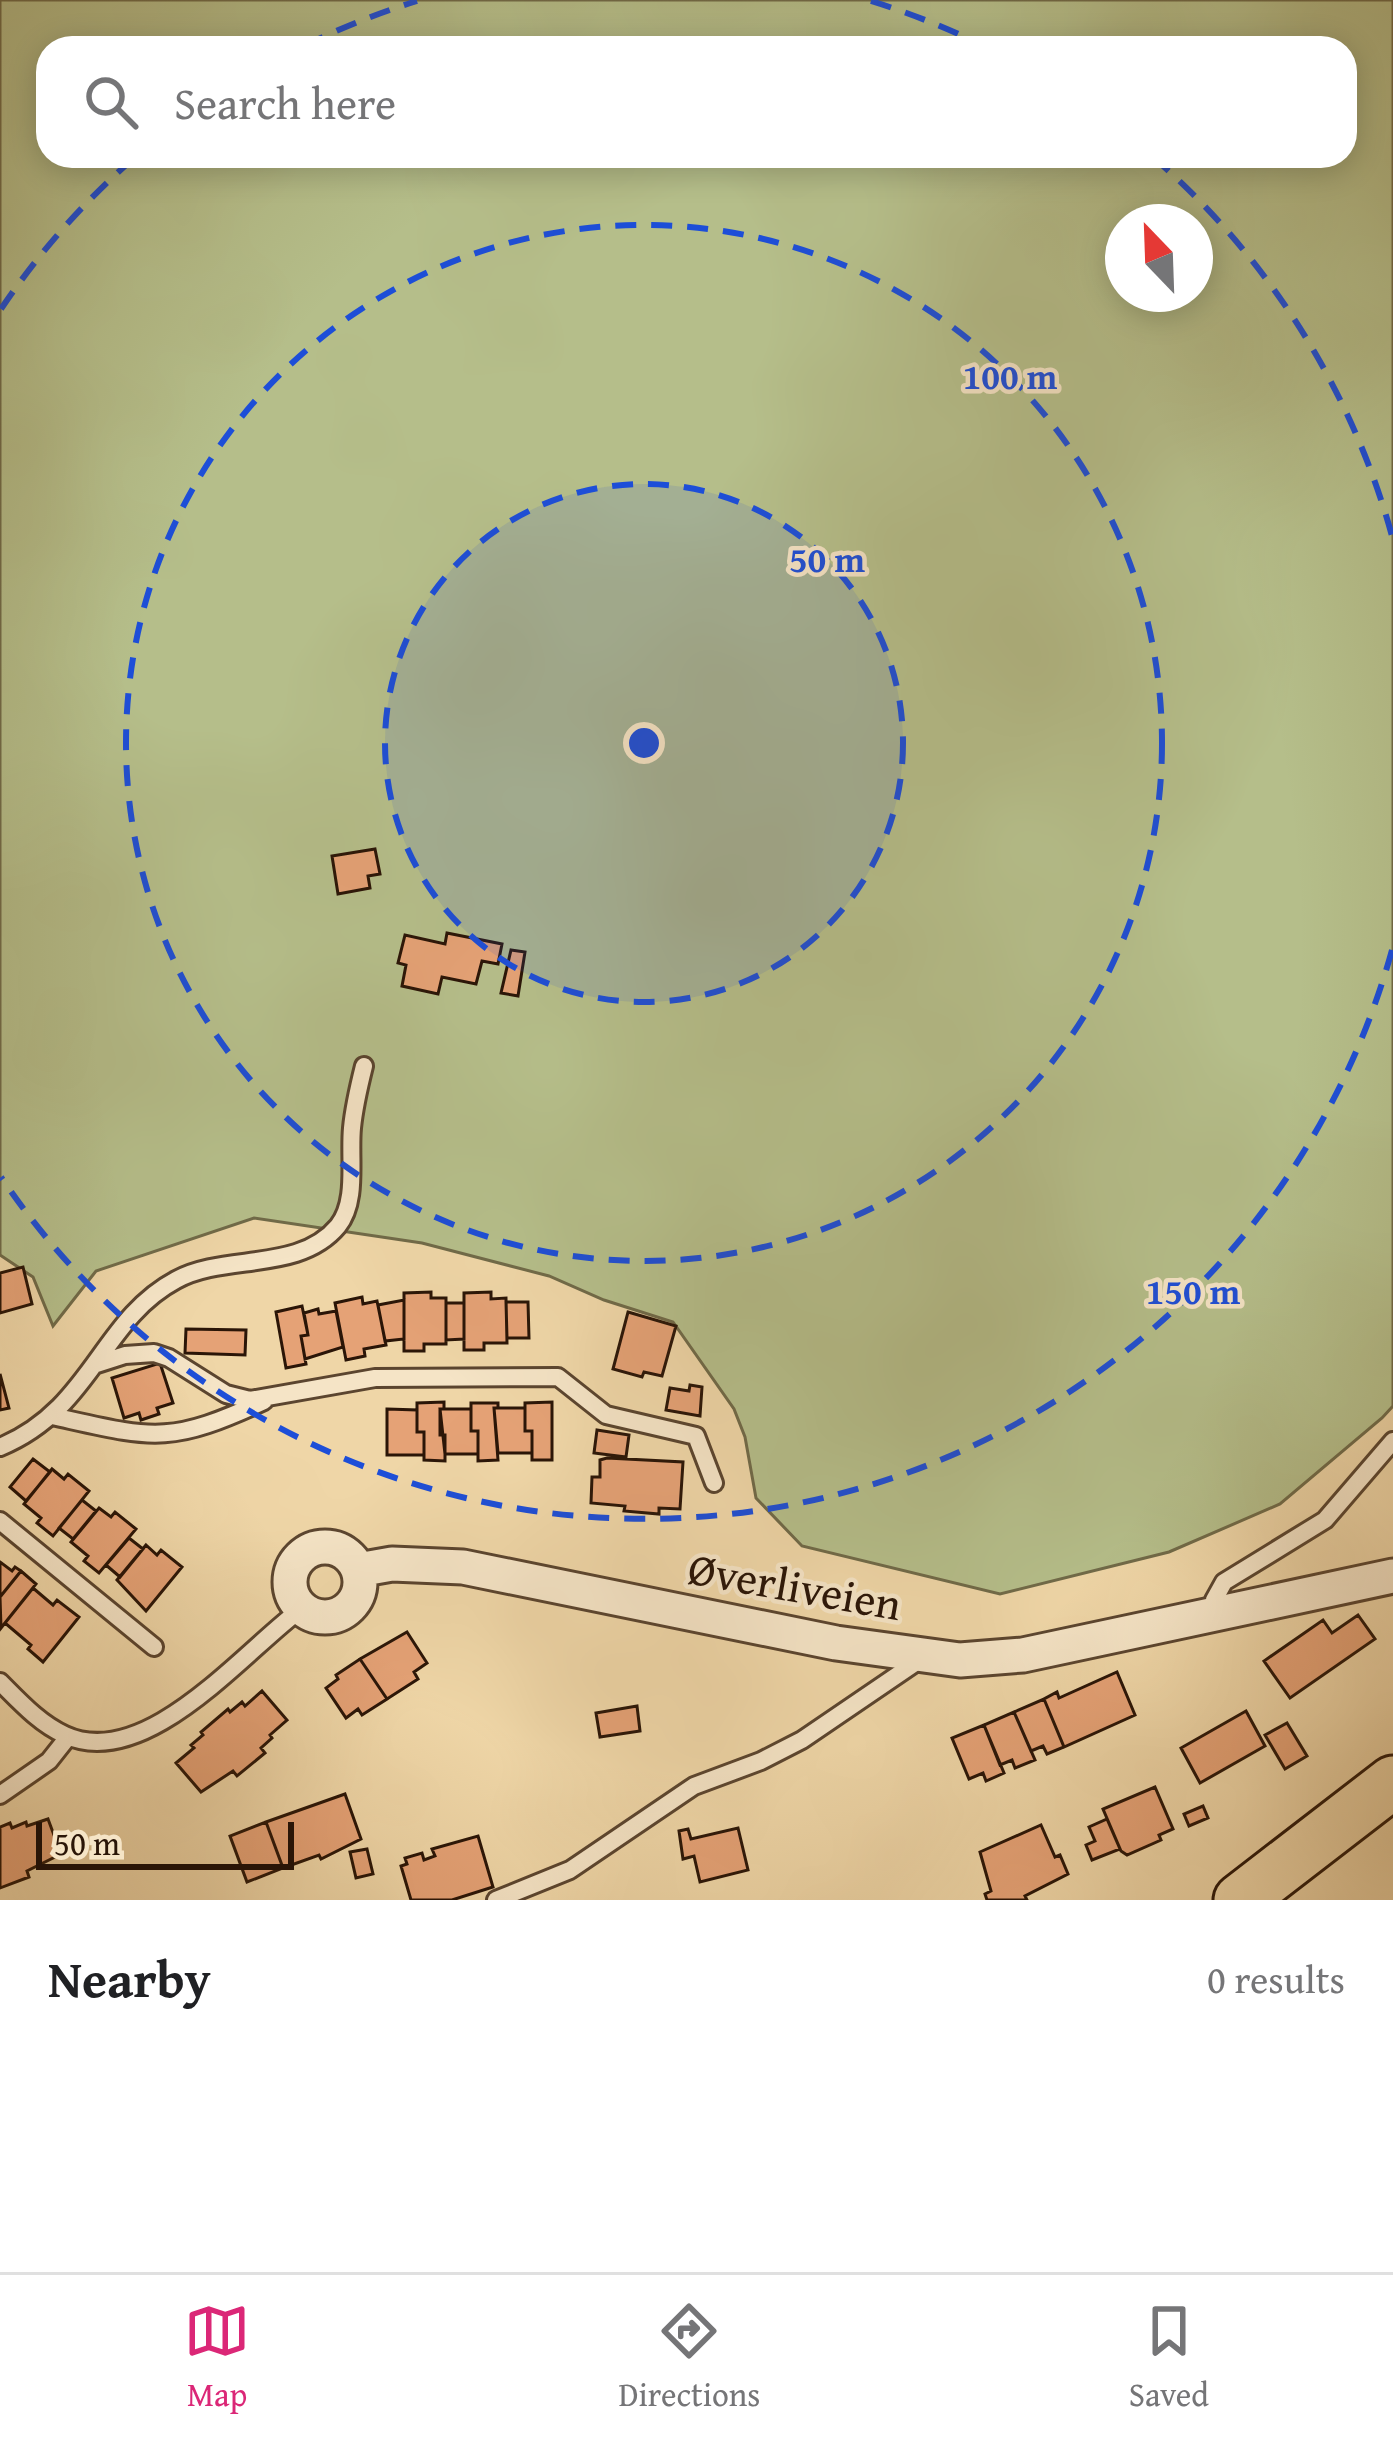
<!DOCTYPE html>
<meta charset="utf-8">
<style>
:root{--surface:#fff;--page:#f2f2f2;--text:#202124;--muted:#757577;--line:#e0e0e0;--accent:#db2777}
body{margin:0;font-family:"Gentium Book Plus",serif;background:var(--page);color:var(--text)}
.compass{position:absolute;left:1105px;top:204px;width:108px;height:108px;border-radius:50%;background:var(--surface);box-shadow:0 6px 30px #0003;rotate:337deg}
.scale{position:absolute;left:36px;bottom:30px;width:258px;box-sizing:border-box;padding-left:12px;border:6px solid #2a1507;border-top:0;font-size:33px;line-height:42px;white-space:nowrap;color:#2a1507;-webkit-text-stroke:9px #f5e4c6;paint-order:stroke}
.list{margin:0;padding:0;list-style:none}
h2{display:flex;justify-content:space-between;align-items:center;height:156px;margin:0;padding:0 48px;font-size:51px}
h2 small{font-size:39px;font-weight:400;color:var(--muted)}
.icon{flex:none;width:66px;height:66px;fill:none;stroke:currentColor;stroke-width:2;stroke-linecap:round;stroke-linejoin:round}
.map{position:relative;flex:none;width:1393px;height:1900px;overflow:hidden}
.search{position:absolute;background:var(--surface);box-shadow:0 6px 30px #0003;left:36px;right:36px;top:36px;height:132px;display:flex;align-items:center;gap:30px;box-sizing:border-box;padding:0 42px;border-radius:36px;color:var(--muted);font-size:45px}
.sheet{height:372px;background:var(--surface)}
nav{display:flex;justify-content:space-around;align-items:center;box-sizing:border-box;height:168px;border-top:3px solid var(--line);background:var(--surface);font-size:33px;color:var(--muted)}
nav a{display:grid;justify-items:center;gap:6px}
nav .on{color:var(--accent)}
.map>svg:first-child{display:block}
.green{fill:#b5be8a;stroke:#706a48;stroke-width:3;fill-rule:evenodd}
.building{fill:#e5a276;stroke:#2a1507;stroke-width:3}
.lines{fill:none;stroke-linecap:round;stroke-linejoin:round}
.service-casing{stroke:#5b452f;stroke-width:22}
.minor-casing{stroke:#5b452f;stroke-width:39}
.primary-casing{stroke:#2a1507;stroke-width:57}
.service{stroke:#f5e4c6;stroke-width:16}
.minor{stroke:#f5e4c6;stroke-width:33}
.primary{stroke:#efd6a7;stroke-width:51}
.ring{fill:none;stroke:#1d4ed8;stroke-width:6;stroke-dasharray:21 15}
.labels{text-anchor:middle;stroke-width:9;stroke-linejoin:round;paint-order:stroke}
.street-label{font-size:45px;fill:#2a1507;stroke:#f5e4c6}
.centre{fill:#1d4ed8;stroke:#f5e4c6;stroke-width:6}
.ring-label{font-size:36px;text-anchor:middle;font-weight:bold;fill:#1d4ed8;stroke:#f5e4c6;stroke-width:9;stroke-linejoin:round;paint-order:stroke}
</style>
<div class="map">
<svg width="1393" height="1900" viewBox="0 0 1393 1900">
<rect width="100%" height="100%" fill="#efd6a7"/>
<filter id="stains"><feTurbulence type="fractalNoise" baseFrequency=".00167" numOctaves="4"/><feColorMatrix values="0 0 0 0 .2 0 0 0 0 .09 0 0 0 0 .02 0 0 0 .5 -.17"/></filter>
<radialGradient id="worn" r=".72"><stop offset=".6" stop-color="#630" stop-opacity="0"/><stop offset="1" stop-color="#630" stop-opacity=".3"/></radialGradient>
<path class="green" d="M0 0H1393V1406L1382 1418 1280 1504 1169 1552 1000 1594 802 1546 756 1498 745 1437 734 1409 673 1322 604 1300 549 1276 422 1243 254 1218 96 1271 53 1326 33 1277 0 1255ZM48 48H1345V156H48ZM1123 222H1195V294H1123Z"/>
<path class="building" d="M375 849 380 874 368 876 370 888 338 894 332 856Z
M447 933 502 944 498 964 482 961 476 984 442 977 438 994 402 986 406 965 398 963 405 935 445 944Z
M511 950 525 952 518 996 501 993Z
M23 1267 32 1304 0 1313V1273Z
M431 1292V1298H446V1344H424V1351H404V1293Z
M491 1292V1299L506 1298 507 1343H484V1350H464V1293Z
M362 1297 363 1304 377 1301 386 1345 364 1349 365 1356 346 1360 335 1303Z
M404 1300V1339L385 1341 378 1305Z
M506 1302H528L529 1338H507Z
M446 1303H464V1339L446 1340Z
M302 1306 308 1335 301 1336 306 1364 286 1368 276 1312Z
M318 1309 319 1314 336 1311 343 1347 305 1359 301 1336 308 1335 304 1313Z
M628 1312 676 1326 662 1376 644 1372 642 1377 613 1369Z
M186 1329 246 1330 245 1355 185 1353Z
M160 1363 173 1403 157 1408 159 1414 141 1420 139 1413 124 1418 112 1378Z
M0 1374 9 1408 0 1410Z
M690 1385 702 1387 700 1416 666 1410 670 1388 689 1391Z
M444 1402V1409H440V1435H445V1461L424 1460V1432H417V1403Z
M552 1402V1460H532V1431H525V1403Z
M471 1403H498V1408H494L498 1460 478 1461V1431H471Z
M494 1408H525V1431H532V1453H498Z
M387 1409 417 1410V1432H424V1455H387Z
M440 1409H471V1431H478V1454H445Z
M597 1430 629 1435 626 1457 594 1453Z
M607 1458 683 1462 680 1509 659 1508V1514L624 1511 625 1506 591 1503 592 1477H600V1460Z
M33 1459 50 1472 26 1501 10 1487Z
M52 1469 64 1479 68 1474 89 1491 53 1536 37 1523 41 1518 24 1504Z
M82 1500 96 1511 73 1539 59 1528Z
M99 1508 111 1517 115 1512 136 1529 99 1573 84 1561 88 1556 71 1542Z
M129 1538 143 1549 120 1577 106 1565Z
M146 1545 157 1555 161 1550 182 1567 146 1611 117 1580Z
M0 1562 12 1571 15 1567 21 1571 0 1597Z
M21 1571 36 1584 1 1628 0 1597Z
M33 1588 53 1605 57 1600 79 1617 43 1662 28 1649 31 1645 5 1623Z
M1358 1615 1375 1639 1290 1698 1264 1661 1323 1620 1332 1633Z
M407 1632 427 1663 414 1672 418 1679 387 1699 360 1659Z
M360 1659 387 1699 362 1715 358 1709 346 1718 326 1688 338 1679 336 1675Z
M1117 1672 1135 1715 1064 1747 1044 1699 1057 1692 1059 1698Z
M262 1691 287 1720 270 1735 272 1738 261 1748 265 1753 237 1776 233 1771 201 1792 176 1763 194 1748 191 1745 203 1735 201 1732 228 1709 230 1712 242 1702 245 1706Z
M1044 1699 1064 1747 1047 1754 1043 1746 1031 1751 1014 1712Z
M637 1706 640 1731 600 1737 596 1713Z
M1246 1711 1265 1746 1200 1783 1181 1748Z
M1014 1712 1035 1760 1015 1768 1012 1760 1000 1765 984 1725Z
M1287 1723 1307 1756 1285 1769 1265 1735Z
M984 1725 1004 1773 986 1781 983 1773 969 1779 952 1738Z
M1155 1787 1173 1829 1159 1835 1161 1840 1127 1855 1121 1851 1103 1809Z
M345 1794 361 1839 321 1859 319 1855 283 1868 266 1822Z
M1203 1806 1208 1818 1189 1826 1184 1814Z
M48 1819 61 1854 27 1871 29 1877 0 1888V1827L10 1823 12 1828 26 1822 27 1826Z
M1107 1819 1120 1849 1092 1860 1086 1845 1095 1841 1089 1827Z
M266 1822 283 1868 247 1882 230 1836Z
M1041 1825 1055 1857 1060 1855 1068 1874 1025 1896 1027 1900H987L985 1894 991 1891 980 1852Z
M738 1828 748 1870 700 1882 694 1856 683 1859 679 1831 688 1829 691 1839Z
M478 1836 493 1887 452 1900H411L401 1866 407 1864 405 1858 422 1853 424 1860 435 1856 432 1849Z
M367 1849 373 1874 356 1878 350 1852Z"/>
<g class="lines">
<defs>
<path id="service" d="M97 1364 125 1355 154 1353 169 1358 226 1394 250 1400 375 1378 558 1377 606 1415 696 1436 714 1483
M52 1416C152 1438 167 1446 264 1401
M0 1447C92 1409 101 1320 176 1280 225 1253 299 1273 338 1226 358 1201 349 1159 352 1128 354 1107 359 1086 364 1066
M0 1521 154 1647
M1215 1614 1214 1600 1224 1582 1325 1520 1393 1441
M0 1682C20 1702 40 1724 65 1735 145 1772 242 1653 301 1609
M0 1795 49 1761 68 1737
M496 1900 570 1870 694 1786 761 1761 802 1740 921 1659"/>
<path id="minor" d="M290 1582a35 35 0 1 1 70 0a35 35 0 1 1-70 0Z
M358 1570 392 1564 463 1567 836 1643 960 1660 1023 1655 1393 1576"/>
<path id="primary" d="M1240 1900 1393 1782"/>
</defs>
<use href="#service" class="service-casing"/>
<use href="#minor" class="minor-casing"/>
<use href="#primary" class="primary-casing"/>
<use href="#service" class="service"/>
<use href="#minor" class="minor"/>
<use href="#primary" class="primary"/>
</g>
<circle cx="644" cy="743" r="259" fill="#1d4ed8" fill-opacity=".12"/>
<g class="ring">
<circle cx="644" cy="743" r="259"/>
<circle cx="644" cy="743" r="518"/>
<path d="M1392 950A776 776 0 0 1 1 1177M1 309A776 776 0 0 1 135 157M304 46A776 776 0 0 1 417 1M871 1A776 776 0 0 1 984 46M1153 157A776 776 0 0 1 1392 536"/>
</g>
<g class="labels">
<g class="street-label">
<text transform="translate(795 1586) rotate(10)" y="16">Øverliveien</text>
</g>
</g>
<circle cx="644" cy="743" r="18" class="centre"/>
<g class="ring-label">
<text x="1010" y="389">100 m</text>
<text x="827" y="572">50 m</text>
<text x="1193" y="1304">150 m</text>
</g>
<rect width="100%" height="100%" filter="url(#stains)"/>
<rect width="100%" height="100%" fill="url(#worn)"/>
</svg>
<svg class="compass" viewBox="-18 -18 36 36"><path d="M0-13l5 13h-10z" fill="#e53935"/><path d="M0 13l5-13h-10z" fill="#757577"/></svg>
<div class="scale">50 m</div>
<div class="search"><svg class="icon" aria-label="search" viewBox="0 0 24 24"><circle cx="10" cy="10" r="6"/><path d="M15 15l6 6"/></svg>Search here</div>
</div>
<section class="sheet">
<h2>Nearby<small>0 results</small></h2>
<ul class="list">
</ul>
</section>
<nav>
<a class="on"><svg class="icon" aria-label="map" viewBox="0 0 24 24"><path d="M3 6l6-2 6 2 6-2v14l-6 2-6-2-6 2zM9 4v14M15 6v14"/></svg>Map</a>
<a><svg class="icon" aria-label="directions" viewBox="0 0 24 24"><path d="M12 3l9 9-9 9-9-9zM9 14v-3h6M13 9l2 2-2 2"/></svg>Directions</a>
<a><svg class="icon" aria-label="saved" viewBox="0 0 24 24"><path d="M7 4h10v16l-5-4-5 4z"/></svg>Saved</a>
</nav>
